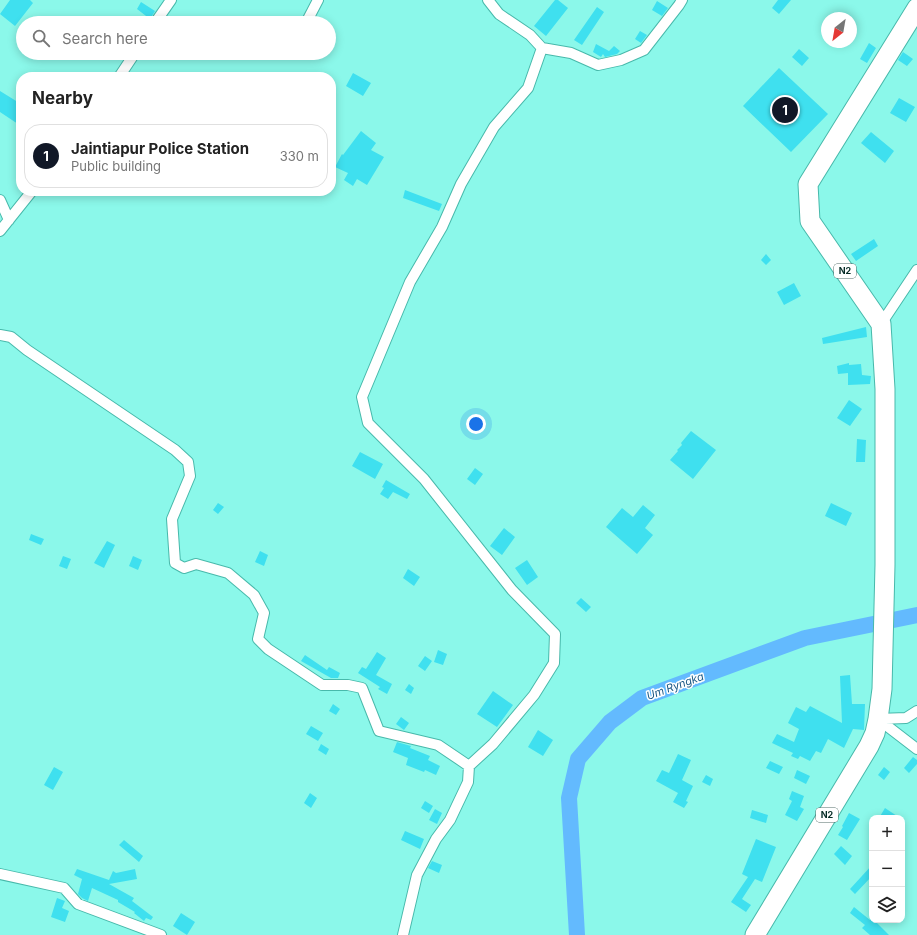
<!DOCTYPE html>
<meta charset="utf-8">
<style>
:root{--surface:#fff;--page:#f2f2f2;--text:#222;--muted:#767676;--line:#e0e0e0;--accent:#111827}
body{margin:0;font-family:Inter,sans-serif;background:var(--page);color:var(--text)}
.controls{position:absolute;right:12px;bottom:12px;display:grid;overflow:hidden;border-radius:8px;box-shadow:0 2px 10px #0003}
.controls button{width:36px;height:36px;display:grid;place-items:center;padding:0;border:0;border-bottom:1px solid var(--line);background:var(--surface);color:var(--text);font:20px sans-serif}
.compass{position:absolute;left:821px;top:12px;width:36px;height:36px;border-radius:50%;background:var(--surface);box-shadow:0 2px 10px #0003;rotate:211deg}
.you{position:absolute;left:476px;top:424px;width:14px;height:14px;margin:-10px;border:3px solid #fff;border-radius:50%;background:#1a73e8;box-shadow:0 0 0 6px #1a73e833}
.badge{display:grid;place-items:center;width:26px;height:26px;border-radius:50%;background:var(--accent);color:#fff;font-size:13px;font-weight:700}
.pin{position:absolute;translate:-50% -50%;border:2px solid #fff;box-shadow:0 1px 4px #0006}
.list{margin:0;padding:0;list-style:none}
h2{display:flex;justify-content:space-between;align-items:center;height:52px;margin:0;padding:0 16px;font-size:17px}
h2 small{font-size:13px;font-weight:400;color:var(--muted)}
.list li{display:grid;grid-template-columns:26px 1fr auto;gap:12px;align-items:center;box-sizing:border-box;height:64px;margin:0 8px 8px;padding:0 8px;border:1px solid var(--line);border-radius:16px}
.list b{display:block;font-size:15px;white-space:nowrap}
.list p{margin:0;font-size:13px;white-space:nowrap;color:var(--muted)}
.list em{font-size:13px;font-style:normal;color:var(--muted)}
.icon{flex:none;width:22px;height:22px;fill:none;stroke:currentColor;stroke-width:2;stroke-linecap:round;stroke-linejoin:round}
.map{position:relative;flex:none;width:917px;height:935px;overflow:hidden}
.search{position:absolute;background:var(--surface);box-shadow:0 2px 10px #0003;left:16px;top:16px;width:320px;height:44px;display:flex;align-items:center;gap:10px;box-sizing:border-box;padding:0 14px;border-radius:22px;color:var(--muted);font-size:15px}
.panel{position:absolute;background:var(--surface);box-shadow:0 2px 10px #0003;left:16px;top:72px;width:320px;height:124px;border-radius:16px}
.map>svg:first-child{display:block}
.lines{fill:none;stroke-linecap:round;stroke-linejoin:round}
.river{stroke:#63bafe;stroke-width:16}
.building{fill:#3fe0ef}
.street-casing{stroke:#48b9ab;stroke-width:12}
.highway-casing{stroke:#48b9ab;stroke-width:21}
.street{stroke:#fff;stroke-width:10}
.highway{stroke:#fff;stroke-width:19}
.labels{text-anchor:middle;stroke-width:3;stroke-linejoin:round;paint-order:stroke}
.shield{fill:#fff;stroke:#506b67;stroke-width:1}
.shield-label{font-size:9px;font-weight:bold;fill:#052b26}
.water-label{font-size:11px;font-style:italic;fill:#195784;stroke:#fff}
</style>
<div class="map">
<svg width="917" height="935" viewBox="0 0 917 935">
<rect width="100%" height="100%" fill="#8bf8ea"/>
<g class="lines">
<path class="river" d="M577 935 569 798 578 759 610 722 642 698 805 638 917 615"/>
</g>
<path class="building" d="M10 0H30L33 3 15 26 0 14Z
M555 0H558L568 8 546 36 534 26Z
M778 0H791L779 14 772 8Z
M657 1 668 8 662 16 652 10Z
M141 2 155 11 150 19 137 9Z
M597 7 604 12 582 45 574 40Z
M640 31 647 35 641 43 635 39Z
M869 43 876 48 867 63 860 59Z
M596 44 609 51 614 46 620 51 617 54 605 57 603 54 601 57 593 52Z
M799 49 809 58 802 66 792 57Z
M903 52 913 59 907 66 898 60Z
M779 68 828 114 791 152 743 106Z
M353 73 371 83 363 96 346 86Z
M0 91 21 104V126L0 112Z
M899 98 915 107 906 122 890 113Z
M361 131 376 143 371 150 384 157 367 185 357 179 353 186 344 180 348 173 335 167 342 154 343 155Z
M871 132 894 151 885 163 861 143Z
M405 190 442 204 439 211 403 198Z
M874 239 878 246 856 261 851 254Z
M766 254 771 260 766 265 761 260Z
M794 283 801 296 784 305 777 292Z
M866 327 867 337 823 344 822 338Z
M849 363V365L861 364 862 375 871 376 870 384 848 385V373L838 374 837 366Z
M849 400 862 409 850 426 837 418Z
M691 431 716 450 693 479 670 460 678 451 677 450 682 445 681 443Z
M857 439 866 440 865 462H856Z
M360 452 383 464 375 479 352 466Z
M475 468 483 474 475 485 467 479Z
M386 480 410 494 407 499 393 492 388 499 380 494 384 488 382 487Z
M218 503 224 507 218 514 213 510Z
M831 503 852 513 846 526 825 516Z
M643 505 655 515 645 528 653 535 637 554 606 527 622 508 633 517Z
M504 528 515 537 502 555 490 546Z
M31 534 44 539 41 545 29 540Z
M107 541 115 545 104 568 94 563Z
M260 551 268 555 264 566 255 562Z
M63 556 71 559 67 569 59 566Z
M133 556 142 560 138 570 129 566Z
M527 560 538 577 527 585 515 568Z
M408 569 420 577 414 586 403 578Z
M581 598 591 607 586 612 576 603Z
M438 650 447 654 443 665 434 662Z
M377 652 386 658 376 675 392 684 387 694 378 689 380 687 358 673 362 667 366 669Z
M305 655 327 670 329 667 340 673 338 678H331L301 661Z
M425 656 432 661 425 671 418 666Z
M850 675 852 704H865L864 730 853 729 844 748 828 739 821 753 816 751 810 761 800 756 798 759 791 756 793 753 772 743 777 734 794 742 799 729 788 723 796 707 806 712 810 706 842 723 840 676Z
M409 684 414 688 411 694 405 690Z
M493 691 513 705 497 727 477 714Z
M333 704 340 709 336 715 329 711Z
M401 717 409 723 404 730 396 724Z
M311 726 323 733 318 741 306 734Z
M538 730 553 740 543 756 528 747Z
M397 742 411 746 410 748 430 756 428 760 440 766 436 775 425 770 424 772 406 765 408 758 393 752Z
M321 744 329 749 326 755 318 750Z
M678 754 691 760 682 780 693 786 686 801 688 802 684 808 673 802 678 793 656 781 662 770 669 773Z
M913 757 917 760V764L909 773 904 768Z
M770 761 783 767 779 774 766 768Z
M54 767 63 772 53 790 44 785Z
M884 767 890 772 884 780 878 775Z
M797 770 810 776 806 784 794 778Z
M706 775 713 779 710 786 702 782Z
M792 791 804 796 800 807 804 809 797 821 785 815 792 801 789 799Z
M310 793 317 798 311 808 304 803Z
M425 801 433 806 429 813 421 808Z
M885 808 900 818H879Z
M435 809 442 813 437 824 429 820Z
M752 810 768 815 766 823 750 818Z
M849 813 860 819 847 840 838 835 843 827 842 826Z
M405 831 424 839 420 849 401 840Z
M756 839 776 847 762 882 755 879 742 899 751 905 746 912 731 902 748 877 742 874Z
M124 840 143 856 139 862 119 845Z
M841 846 852 856 845 865 834 854Z
M432 861 442 865 439 873 428 868Z
M872 865V876L855 894 850 889Z
M77 869 109 880 113 871 116 873 135 869 137 879 109 884 134 898 132 901 153 917 151 920 146 918 144 921 134 913 135 912 118 902V900L92 888 88 901 82 898 78 894 82 879 74 875Z
M57 898 65 901 62 908 69 911 65 922 51 917Z
M854 907 870 920 872 918V920H874L889 935H870L862 928 865 925 850 913Z
M181 913 195 922 187 935 173 926Z"/>
<g class="lines">
<defs>
<path id="street" d="M488 0 499 14 530 35 542 48 571 53 598 65 621 60 644 50 679 5 682 0
M155 23 171 0
M306 23 318 0
M119 77 135 53
M0 200 9 220
M0 231 32 191
M881 324 917 270
M0 335 11 337 27 350 175 450 188 462 190 476 172 519 175 563 184 568 196 564 228 573 254 595 264 613 258 639 268 649 322 685H348L362 688 379 731 438 745 469 766 468 782 450 820 436 839 417 875 403 935
M878 719 917 749
M878 719 906 718 917 711
M469 766 493 744 534 695 554 663 555 634 512 590 424 479 368 423 362 397 410 282 442 227 461 184 494 127 528 88 542 48
M0 874 64 888 78 904 161 935"/>
<path id="highway" d="M755 935 869 746 875 733 878 719 882 689 885 565V389L881 324 810 221 808 184 917 8"/>
</defs>
<use href="#street" class="street-casing"/>
<use href="#highway" class="highway-casing"/>
<use href="#street" class="street"/>
<use href="#highway" class="highway"/>
</g>
<g class="labels">
<g class="shield">
<rect x="834" y="264" width="22" height="14" rx="3"/>
<rect x="816" y="808" width="22" height="14" rx="3"/>
</g>
<g class="shield-label">
<text x="845" y="274">N2</text>
<text x="827" y="818">N2</text>
</g>
<g class="water-label">
<text transform="translate(675 686) rotate(-20)" y="4">Um Ryngka</text>
</g>
</g>
</svg>
<div class="controls">
<button>+</button>
<button>−</button>
<button><svg class="icon" aria-label="layers" viewBox="0 0 24 24"><path d="M12 4l9 5-9 5-9-5zM3 14l9 5 9-5"/></svg></button>
</div>
<svg class="compass" viewBox="-18 -18 36 36"><path d="M0-13l5 13h-10z" fill="#e53935"/><path d="M0 13l5-13h-10z" fill="#767676"/></svg>
<div class="you"></div>
<div class="pin badge" style="left:785px;top:110px">1</div>
<div class="search"><svg class="icon" aria-label="search" viewBox="0 0 24 24"><circle cx="10" cy="10" r="6"/><path d="M15 15l6 6"/></svg>Search here</div>
<section class="panel">
<h2>Nearby<small></small></h2>
<ul class="list">
<li><span class="badge">1</span><div><b>Jaintiapur Police Station</b><p>Public building</p></div><em>330 m</em></li>
</ul>
</section>
</div>
